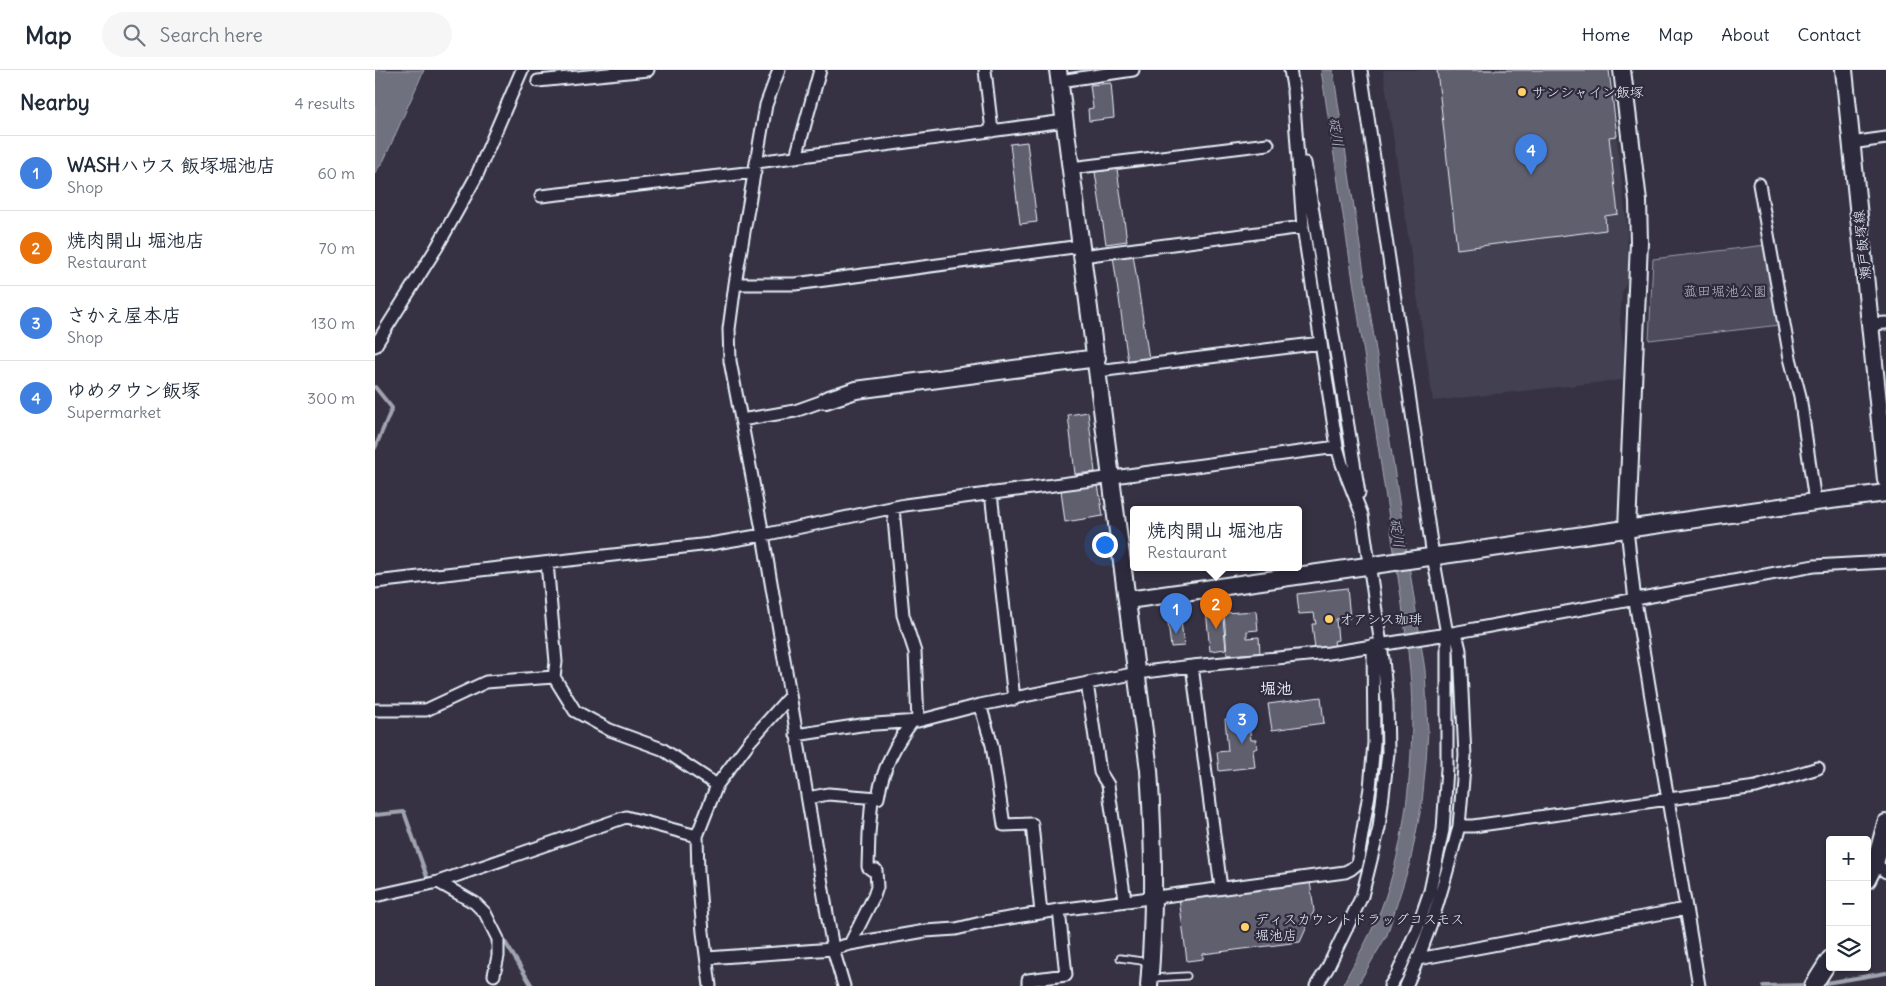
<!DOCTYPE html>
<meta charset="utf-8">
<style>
:root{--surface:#fff;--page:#f6f6f7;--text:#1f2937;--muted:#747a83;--line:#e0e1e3;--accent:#0b8043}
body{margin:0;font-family:Delius,"Klee One",sans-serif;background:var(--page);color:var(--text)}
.controls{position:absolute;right:15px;bottom:15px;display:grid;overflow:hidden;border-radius:5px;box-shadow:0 1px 4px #0004}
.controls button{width:45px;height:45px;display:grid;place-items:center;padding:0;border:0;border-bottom:1px solid var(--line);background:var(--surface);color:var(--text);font:25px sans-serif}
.you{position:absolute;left:729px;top:474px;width:18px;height:18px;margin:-12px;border:4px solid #fff;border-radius:50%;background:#1a73e8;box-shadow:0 0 0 8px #1a73e833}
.badge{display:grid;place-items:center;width:32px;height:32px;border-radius:50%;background:var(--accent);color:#fff;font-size:16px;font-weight:700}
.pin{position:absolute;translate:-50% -41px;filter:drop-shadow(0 1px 2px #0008)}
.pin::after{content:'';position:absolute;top:26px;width:18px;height:15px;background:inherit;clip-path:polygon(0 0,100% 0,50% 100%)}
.popup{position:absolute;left:755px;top:436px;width:172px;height:65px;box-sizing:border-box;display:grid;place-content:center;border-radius:5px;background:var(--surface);filter:drop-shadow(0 1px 4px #0005);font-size:16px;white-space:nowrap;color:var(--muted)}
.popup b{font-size:19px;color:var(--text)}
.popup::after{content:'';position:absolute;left:50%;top:100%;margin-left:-10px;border:10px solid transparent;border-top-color:var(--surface)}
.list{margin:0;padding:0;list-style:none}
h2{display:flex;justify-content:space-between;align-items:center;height:65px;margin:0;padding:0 20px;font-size:21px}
h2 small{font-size:16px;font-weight:400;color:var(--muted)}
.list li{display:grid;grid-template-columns:32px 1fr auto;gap:15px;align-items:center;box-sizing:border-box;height:75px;padding:0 20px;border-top:1px solid var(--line)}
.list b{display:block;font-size:19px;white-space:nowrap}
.list p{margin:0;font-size:16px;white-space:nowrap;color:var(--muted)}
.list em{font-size:16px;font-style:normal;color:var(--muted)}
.icon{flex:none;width:28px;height:28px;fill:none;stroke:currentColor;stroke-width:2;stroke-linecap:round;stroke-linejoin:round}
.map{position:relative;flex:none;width:1511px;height:916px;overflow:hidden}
header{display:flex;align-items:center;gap:30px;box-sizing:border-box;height:70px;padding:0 25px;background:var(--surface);border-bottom:1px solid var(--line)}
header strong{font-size:24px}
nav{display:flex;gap:28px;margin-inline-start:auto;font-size:18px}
.search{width:350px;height:45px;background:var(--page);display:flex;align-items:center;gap:12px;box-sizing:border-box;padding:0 18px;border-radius:28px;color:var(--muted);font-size:19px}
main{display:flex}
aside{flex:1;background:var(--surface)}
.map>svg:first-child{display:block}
.built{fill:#433f51}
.green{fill:#4d4b5c;stroke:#9a9eaa}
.water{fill:#70717f;stroke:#a0a4af}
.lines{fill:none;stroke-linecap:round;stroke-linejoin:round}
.stream{stroke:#a0a4af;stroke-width:4}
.building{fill:#605e6e;stroke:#e8f1f8}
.lane-casing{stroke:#e8f1f8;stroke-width:9}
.street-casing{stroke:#e8f1f8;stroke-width:15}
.secondary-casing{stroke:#e8f1f8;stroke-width:20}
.lane{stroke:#2f2a3d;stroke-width:5.5}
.street{stroke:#2f2a3d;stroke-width:11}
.secondary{stroke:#2f2a3d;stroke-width:16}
.poi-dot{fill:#ffd166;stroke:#2f2a3d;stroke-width:2}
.labels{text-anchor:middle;stroke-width:4.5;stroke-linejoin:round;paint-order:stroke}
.poi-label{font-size:14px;fill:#e8f1f8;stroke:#2f2a3d;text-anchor:start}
.street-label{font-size:14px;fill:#e8f1f8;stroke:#2f2a3d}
.park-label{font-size:14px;fill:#b2b7c1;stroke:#2f2a3d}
.water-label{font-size:15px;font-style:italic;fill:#b2b7c2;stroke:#2f2a3d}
.quarter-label{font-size:16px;font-weight:bold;fill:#e8f1f8;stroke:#2f2a3d}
</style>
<header>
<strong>Map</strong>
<div class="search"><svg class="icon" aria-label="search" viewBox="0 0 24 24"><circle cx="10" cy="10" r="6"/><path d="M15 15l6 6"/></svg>Search here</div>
<nav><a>Home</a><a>Map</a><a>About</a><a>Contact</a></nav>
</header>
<main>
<aside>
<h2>Nearby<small>4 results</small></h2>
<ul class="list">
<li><span class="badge" style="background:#3f7fe0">1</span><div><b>WASHハウス 飯塚堀池店</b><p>Shop</p></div><em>60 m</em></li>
<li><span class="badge" style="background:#e8710a">2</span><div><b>焼肉開山 堀池店</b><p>Restaurant</p></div><em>70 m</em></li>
<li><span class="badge" style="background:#3f7fe0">3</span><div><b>さかえ屋本店</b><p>Shop</p></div><em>130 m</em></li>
<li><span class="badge" style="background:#3f7fe0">4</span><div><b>ゆめタウン飯塚</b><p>Supermarket</p></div><em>300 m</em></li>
</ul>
</aside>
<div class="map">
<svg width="1511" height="916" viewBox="0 0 1511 916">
<rect width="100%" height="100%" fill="#363244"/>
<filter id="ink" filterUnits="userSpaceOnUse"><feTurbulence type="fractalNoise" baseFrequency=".02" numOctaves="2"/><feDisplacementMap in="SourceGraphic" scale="10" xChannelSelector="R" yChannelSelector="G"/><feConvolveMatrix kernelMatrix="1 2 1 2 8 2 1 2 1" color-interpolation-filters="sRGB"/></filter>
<g filter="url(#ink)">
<path class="built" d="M1008 0H1234L1252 157 1253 211 1247 222 1245 251 1249 284 1247 310 1058 331Z"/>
<path class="green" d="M1391 175 1405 255 1274 270 1278 189Z"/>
<path class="water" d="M0 0H49L9 90 0 103Z
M946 0H958L1050 600 1053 661 1051 691 1047 733 1035 793 1012 865 982 916H967C982 887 1000 858 1010 828 1033 763 1041 670 1035 602 1033 577 1029 552 1026 527Z"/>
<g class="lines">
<path class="stream" d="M0 317 17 338 0 378
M0 745 29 742 52 807
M127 867 157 916
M1445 914 1511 903
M1388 916 1433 915"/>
</g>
<path class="building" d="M1062 0H1234L1242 66 1234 67 1243 144 1230 146 1231 160 1082 179Z
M736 13 739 48 714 51 713 39 718 38 715 15Z
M652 72 662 152 645 154 635 74Z
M742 99 752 171 731 174 720 102Z
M758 184 774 289 753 292 738 186Z
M713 342 720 402 700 404 693 345Z
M723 414 728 446 690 452 686 420Z
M972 518 975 548 961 549 963 570 959 571 960 577 940 579 937 554H941L939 543 924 544 922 524Z
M847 538 851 579 835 581 831 540Z
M881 541 883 560 872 561V568L884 567 885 583 852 585 849 543Z
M806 551 809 576 796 577 793 553Z
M946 627 949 653 897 660 893 634Z
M873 647 876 670H881L882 678 878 680 880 697 844 701 842 682 853 681 850 649Z
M935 811 939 841 925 872 828 884V889L812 891 804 828Z"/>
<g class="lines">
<defs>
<path id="lane" d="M745 888 774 892
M777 908 812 906"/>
<path id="street" d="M404 0 391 35 360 214 354 259 355 291 388 465 458 879 469 916
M610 0 617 61
M915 0 920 28
M986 0 1058 486 1072 564V698L1068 760 1055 821 1042 859 1022 905 1015 916
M163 11 273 0
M685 11 758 0
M918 21 928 157 962 377 967 394 987 445 1008 589 1012 633 1013 683 1004 758 987 826 952 899 941 916
M1476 73 1511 68
M421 87 445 0
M382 92 690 51
M930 93 984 423
M696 98 893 74
M1384 114 1415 288 1425 326 1440 432
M166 126 380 102
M707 186 928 157
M360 214H420L706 176
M1496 254 1511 253
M0 276 62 177 101 107 147 0
M723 301 946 273
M366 350 420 341 451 330
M616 423 639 629
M518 438 528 545 540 582 543 651
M1252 459 1260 531 1324 916
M172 493 181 592 179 607
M0 512 335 474 388 465 530 435 962 377
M1081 563 1085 580 1090 686 1084 756H1098L1381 717 1443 698
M817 596 846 818
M712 613 725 702 733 715 750 830
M605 635 617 675 629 755 657 754 666 843
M0 640H51L111 612 179 607 200 641 235 660 287 679 342 715
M421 665 486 655 543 651 605 635 762 603 817 596 954 583 1072 564 1439 496 1511 492
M433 728 453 724 503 728C507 701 520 674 537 652
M1500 794 1511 802
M63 812 100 833 110 843 123 869V886L119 905
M0 826 63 812 251 747 322 766
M475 874 499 826 502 817 501 800H497L493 797 494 764 497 728
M332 888 458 879 475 874 550 861 581 859 610 852 684 840 970 802 976 799 982 794 995 718 999 673 998 575
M1043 889 1310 839
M335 916 328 862 323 803 322 766 342 715 375 671 415 626
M653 916V910L691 905 684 840
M1031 916C1055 865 1070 811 1084 756"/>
<path id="secondary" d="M683 0 774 700C779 772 780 844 774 916
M1247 0 1263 131 1264 172 1252 459
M1469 0 1511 410
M451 330 481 320 722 288
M753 530 1440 432 1511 423
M1492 810 1500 794 1511 753
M1438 916 1455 889"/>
</defs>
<use href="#lane" class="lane-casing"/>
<use href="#street" class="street-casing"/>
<use href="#secondary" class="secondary-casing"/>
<use href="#lane" class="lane"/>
<use href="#street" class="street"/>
<use href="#secondary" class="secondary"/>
</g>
</g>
<g class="poi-dot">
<circle cx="1147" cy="22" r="5"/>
<circle cx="954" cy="549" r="5"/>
<circle cx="870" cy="857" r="5"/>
</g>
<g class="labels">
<g class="poi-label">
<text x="1157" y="27">サンシャイン飯塚</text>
<text x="964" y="554">オアシス珈琲</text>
<text x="880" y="854">ディスカウントドラッグコスモス<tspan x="880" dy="16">堀池店</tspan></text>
</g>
<g class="street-label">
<text transform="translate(1487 175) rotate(-96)" y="5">瀬戸飯塚線</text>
</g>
<g class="park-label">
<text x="1350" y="226">菰田堀池公園</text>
</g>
<g class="water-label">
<text transform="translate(961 62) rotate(81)" y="5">碇川</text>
<text transform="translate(1022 463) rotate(81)" y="5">碇川</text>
</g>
<g class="quarter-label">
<text x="901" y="624">堀池</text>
</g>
</g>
</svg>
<div class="controls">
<button>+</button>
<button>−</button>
<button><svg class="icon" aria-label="layers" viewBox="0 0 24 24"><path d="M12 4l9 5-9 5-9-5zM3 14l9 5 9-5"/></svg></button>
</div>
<div class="you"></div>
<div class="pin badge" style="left:801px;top:564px;background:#3f7fe0">1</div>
<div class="pin badge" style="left:841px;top:559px;background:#e8710a">2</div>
<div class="popup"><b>焼肉開山 堀池店</b>Restaurant</div>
<div class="pin badge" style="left:867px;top:674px;background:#3f7fe0">3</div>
<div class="pin badge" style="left:1156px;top:105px;background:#3f7fe0">4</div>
</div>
</main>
